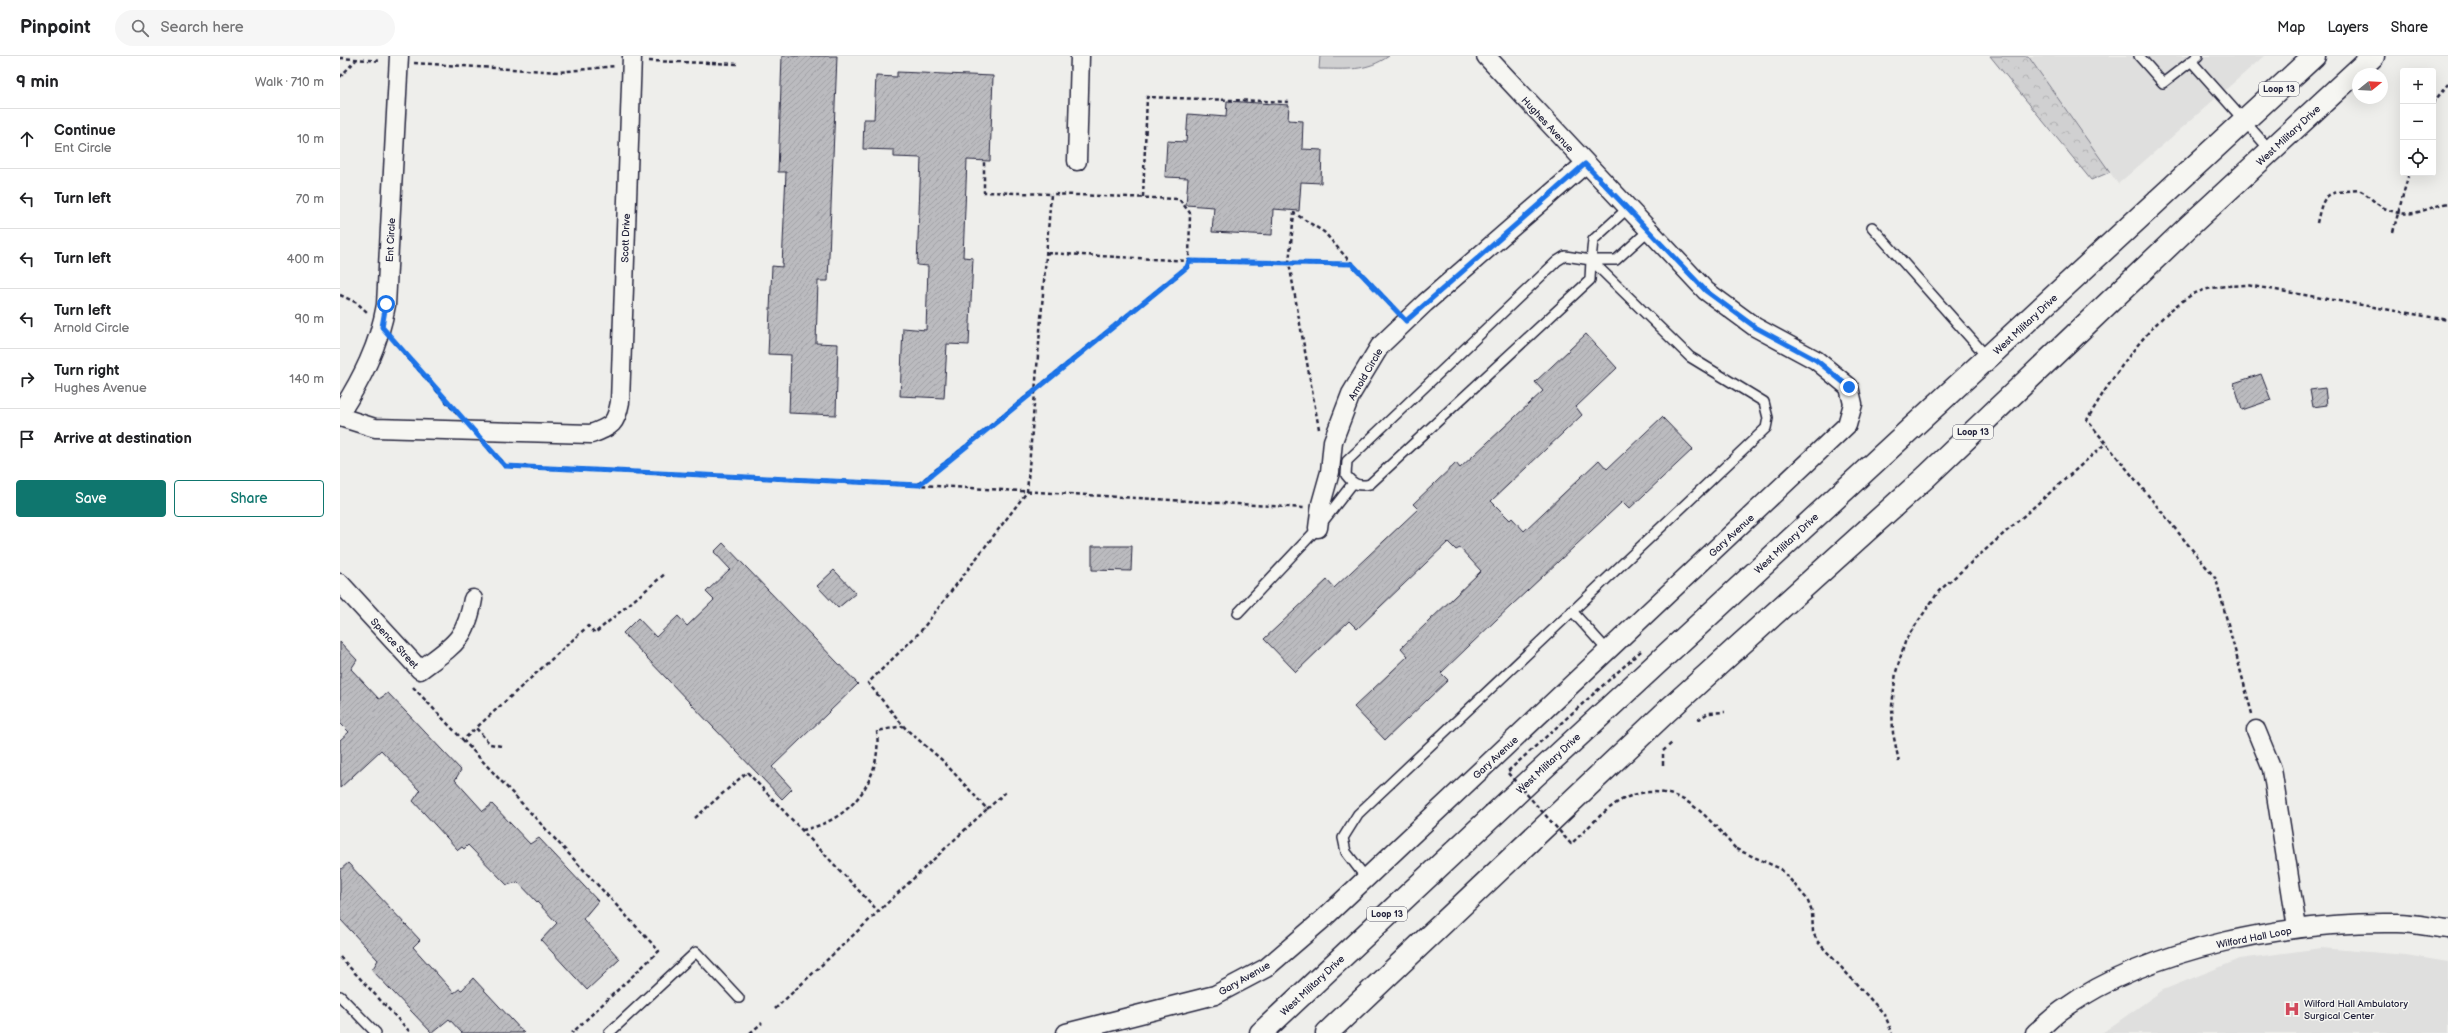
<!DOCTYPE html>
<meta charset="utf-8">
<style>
:root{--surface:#fff;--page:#f6f6f6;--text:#202124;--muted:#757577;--line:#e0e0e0;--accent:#0f766e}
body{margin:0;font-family:"Balsamiq Sans",sans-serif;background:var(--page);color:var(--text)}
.controls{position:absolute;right:12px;top:12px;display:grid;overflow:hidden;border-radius:4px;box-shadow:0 4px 16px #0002}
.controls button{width:36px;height:36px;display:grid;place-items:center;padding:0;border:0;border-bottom:1px solid var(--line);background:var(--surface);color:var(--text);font:20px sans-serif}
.compass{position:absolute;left:2012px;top:12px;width:36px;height:36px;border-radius:50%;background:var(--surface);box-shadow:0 4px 16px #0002;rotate:72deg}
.stop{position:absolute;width:12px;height:12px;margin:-9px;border:3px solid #1a73e8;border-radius:50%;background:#fff}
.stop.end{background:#1a73e8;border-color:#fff;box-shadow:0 1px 4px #0008}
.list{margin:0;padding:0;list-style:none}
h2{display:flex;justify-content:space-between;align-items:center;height:52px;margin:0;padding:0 16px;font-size:17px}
h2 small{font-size:13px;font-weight:400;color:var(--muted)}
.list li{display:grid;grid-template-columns:26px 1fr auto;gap:12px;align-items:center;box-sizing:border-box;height:60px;padding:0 16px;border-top:1px solid var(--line)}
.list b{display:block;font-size:15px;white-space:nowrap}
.list p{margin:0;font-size:13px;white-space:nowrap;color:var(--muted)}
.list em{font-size:13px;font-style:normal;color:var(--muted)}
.actions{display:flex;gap:8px;padding:12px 16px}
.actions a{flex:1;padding:9px 0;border:1px solid var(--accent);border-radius:4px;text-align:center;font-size:14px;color:var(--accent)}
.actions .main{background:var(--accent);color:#fff}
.icon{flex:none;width:22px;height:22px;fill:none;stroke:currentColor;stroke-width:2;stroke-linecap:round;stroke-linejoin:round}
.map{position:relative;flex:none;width:2108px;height:977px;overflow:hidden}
header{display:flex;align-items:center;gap:24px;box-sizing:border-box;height:56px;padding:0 20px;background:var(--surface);border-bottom:1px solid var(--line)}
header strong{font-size:19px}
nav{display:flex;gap:22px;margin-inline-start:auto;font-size:14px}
.search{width:280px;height:36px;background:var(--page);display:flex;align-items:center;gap:10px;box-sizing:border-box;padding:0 14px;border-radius:22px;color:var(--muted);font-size:15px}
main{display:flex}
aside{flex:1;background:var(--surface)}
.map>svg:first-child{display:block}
.built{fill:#dfdfde}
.grass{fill:#d0d0d1;stroke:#797986}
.forest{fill:url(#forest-crowns);stroke:#797986}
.building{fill:url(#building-hatch);stroke:#22223b}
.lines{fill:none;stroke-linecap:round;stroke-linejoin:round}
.service-casing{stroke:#22223b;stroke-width:12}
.minor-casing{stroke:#22223b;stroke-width:21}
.primary-casing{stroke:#22223b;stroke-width:25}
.path{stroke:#22223b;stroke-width:2.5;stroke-dasharray:4 3;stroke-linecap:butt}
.service{stroke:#f6f6f2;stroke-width:9}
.minor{stroke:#f6f6f2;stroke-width:18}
.primary{stroke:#f6f6f2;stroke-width:22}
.path-bridge{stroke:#22223b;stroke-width:2.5;stroke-dasharray:4 3;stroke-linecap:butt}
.route{stroke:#1a73e8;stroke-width:5}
.labels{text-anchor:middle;stroke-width:3;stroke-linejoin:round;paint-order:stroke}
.shield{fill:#f6f6f2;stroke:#626272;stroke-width:1}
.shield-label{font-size:9px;font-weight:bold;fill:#22223b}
.street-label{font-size:10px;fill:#22223b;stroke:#f6f6f2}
.poi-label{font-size:10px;fill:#22223b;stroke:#f6f6f2;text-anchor:start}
</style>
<header>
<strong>Pinpoint</strong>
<div class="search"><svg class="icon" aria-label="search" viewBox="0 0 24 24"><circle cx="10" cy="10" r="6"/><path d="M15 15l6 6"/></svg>Search here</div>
<nav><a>Map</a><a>Layers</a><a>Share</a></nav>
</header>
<main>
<aside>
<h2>9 min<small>Walk · 710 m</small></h2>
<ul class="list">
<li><svg class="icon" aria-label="ahead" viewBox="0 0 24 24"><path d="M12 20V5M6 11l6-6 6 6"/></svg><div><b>Continue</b><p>Ent Circle</p></div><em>10 m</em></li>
<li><svg class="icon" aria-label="left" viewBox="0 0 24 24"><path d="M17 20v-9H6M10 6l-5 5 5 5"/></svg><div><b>Turn left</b></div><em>70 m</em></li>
<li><svg class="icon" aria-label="left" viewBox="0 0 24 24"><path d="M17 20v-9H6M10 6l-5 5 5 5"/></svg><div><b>Turn left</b></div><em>400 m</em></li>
<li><svg class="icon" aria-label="left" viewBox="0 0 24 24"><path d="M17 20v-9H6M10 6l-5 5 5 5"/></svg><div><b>Turn left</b><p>Arnold Circle</p></div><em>90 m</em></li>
<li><svg class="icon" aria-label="right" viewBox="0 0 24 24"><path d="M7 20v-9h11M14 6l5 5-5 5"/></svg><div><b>Turn right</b><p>Hughes Avenue</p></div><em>140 m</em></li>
<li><svg class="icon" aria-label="arrive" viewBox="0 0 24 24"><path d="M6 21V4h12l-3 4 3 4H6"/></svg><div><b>Arrive at destination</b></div></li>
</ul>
<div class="actions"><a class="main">Save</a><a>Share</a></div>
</aside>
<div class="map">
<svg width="2108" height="977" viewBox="0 0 2108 977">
<defs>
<pattern id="forest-crowns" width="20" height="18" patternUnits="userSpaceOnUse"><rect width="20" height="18" fill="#d0d0d1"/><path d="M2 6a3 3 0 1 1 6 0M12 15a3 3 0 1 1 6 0" fill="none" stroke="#b2b2b4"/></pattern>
<pattern id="building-hatch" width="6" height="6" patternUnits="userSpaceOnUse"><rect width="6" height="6" fill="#bbbbbf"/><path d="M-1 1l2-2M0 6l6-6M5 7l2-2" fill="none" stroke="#a0a0a5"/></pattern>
</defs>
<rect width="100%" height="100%" fill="#eeeeeb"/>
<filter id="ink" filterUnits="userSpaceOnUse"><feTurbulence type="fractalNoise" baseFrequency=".025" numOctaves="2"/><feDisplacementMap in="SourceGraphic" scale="8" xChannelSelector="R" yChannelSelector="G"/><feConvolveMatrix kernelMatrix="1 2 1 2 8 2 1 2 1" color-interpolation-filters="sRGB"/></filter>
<g filter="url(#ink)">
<path class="built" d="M1688 0H1924L1778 128Z
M1981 892 2066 899 2108 906V977H1762L1823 934 1900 903Z"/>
<path class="grass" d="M980 0H1049C1026 16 1006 13 979 13Z"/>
<path class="forest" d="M1650 0H1688L1770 116 1751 124Z"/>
<path class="building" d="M442 0H497L488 225H478L476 287 498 288 496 359 449 357 451 299 428 298 432 210 442 211 446 116H438Z
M557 16 653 20 650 105 627 104 623 201 633 202 629 289 607 288 604 342 560 340 563 272 586 274 588 210 577 209 581 102 554 101V94L523 93 524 63H534L536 20 557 21Z
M887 45 949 49 948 64 963 65 962 93 982 94 981 127 961 126 959 155 933 153 932 179 872 176 874 151 846 149 848 122 825 121 827 85 846 86 848 58 886 61Z
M1246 278 1277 312 1236 351 1242 359 1151 445 1170 464 1172 462 1184 475 1259 404 1267 413 1322 361 1353 393 1289 453 1282 446 1156 564 1101 617 1108 624 1045 684 1014 651 1068 600 1061 592 1141 515 1120 492 1116 494 1108 486 1017 573 1009 565 956 616 924 583 987 524 994 532 1078 453 1073 448 1116 407 1120 412 1203 335 1195 326Z
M1921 318 1931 344 1902 354 1894 327Z
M1985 332 1987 349 1973 351 1970 334Z
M383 487 518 628 432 711 452 733 442 743 283 577 298 562 316 581 338 560 347 570 374 544 366 536 390 513 374 496Z
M752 490H792L791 515 752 514Z
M494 514 516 537 498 552 477 530Z
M0 586 17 604 11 613 39 643 48 637 121 714 115 724 143 755 152 748 190 788 199 782 258 845 243 863 280 903 247 934 201 884 217 867 178 826 167 829 128 789 124 793 122 791 118 794 73 745 80 735 41 694 0 732V684L9 676 0 667Z
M8 807 80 884 73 891 114 937 119 933 122 934 133 922 184 977H122L109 963 92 977 32 914 38 904 0 863V814Z"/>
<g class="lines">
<defs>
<path id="service" d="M1799 0 1823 27 1858 0
M1851 5 1931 95
M1287 153 1253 184 1251 204H1276L1308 175
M1532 171 1648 302
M1232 555 1268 595
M898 557 978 472 1013 427
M1026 822 1006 796 1003 782 1018 758 1426 372 1428 362 1424 346 1350 301 1251 204 1225 200 1217 205 1007 405 1006 419C1013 428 1018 431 1030 428L1250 224 1251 204
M0 940 36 977
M269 977 356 896 399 942"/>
<path id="minor" d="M737 105 740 0
M0 357C22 323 39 289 46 249L59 0
M0 361 35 372 251 378C272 370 276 368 280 346L292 0
M978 472 981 448 990 416 993 385 1011 338 1040 290 1085 247 1245 108
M0 527 80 614C112 590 126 585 133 543
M1916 674 1932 713 1957 872
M726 977 875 939 926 912 983 863 1507 369 1513 348 1509 331 1476 304 1415 271 1366 235 1146 0
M1695 977C1705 969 1714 959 1725 952 1811 891 1952 865 2057 867 2074 867 2091 871 2108 873"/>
<path id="primary" d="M921 977 1194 721 1974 0
M987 977 1327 655 1587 420 1847 172 2033 0"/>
</defs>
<use href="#service" class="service-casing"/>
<use href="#minor" class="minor-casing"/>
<use href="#primary" class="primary-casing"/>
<path class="path" d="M0 2 41 5
M309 5 399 8
M74 7 219 16 275 10
M0 21 17 3
M2093 47 2108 28
M803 141 807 41 949 46
M1977 167C1984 134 1987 137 2019 134 2028 138 2035 148 2044 152 2073 165 2083 152 2108 147
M2053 176 2069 117
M707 197 849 205 850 157 839 143 711 138
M0 239 17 247 27 256
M55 286 117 358
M979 373 949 207 954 157 984 176 1012 208
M149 393 165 410 579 429 965 452
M579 428 847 211 849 205 1012 208 1054 252
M73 631 123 684 136 672
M1912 658 1876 523 1747 364C1770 324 1810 264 1850 240 1867 230 1888 230 1907 229L2108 264
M1358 664 1368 657 1385 656
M123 684 319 895 232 977
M161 690 150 688 136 672 248 570 255 577 326 517
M1559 706 1553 677 1552 650 1556 616 1566 583 1599 535 1766 387
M1323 709V695L1333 686
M647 753 667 735
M355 762 407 716 539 856
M462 774C511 765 542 724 537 675L563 670
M1396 793 1441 813 1467 843 1472 856 1473 876 1477 885 1545 959 1552 977
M0 901 71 977
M435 953 647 753 602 704 566 673 528 627 580 576 687 436 711 138 644 136V105
M410 977 422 967"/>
<use href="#service" class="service"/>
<use href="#minor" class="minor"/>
<use href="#primary" class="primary"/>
<path class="path-bridge" d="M1301 595 1167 716 1231 788C1245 775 1259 759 1275 748 1285 741 1297 737 1309 736 1349 734 1371 766 1396 793"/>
</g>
</g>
<g class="lines" filter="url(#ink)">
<path class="route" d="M46 248 42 271 165 410 579 429 847 211 849 205 1012 208 1066 265 1245 108 1366 235 1415 271 1476 304 1509 331"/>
</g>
<defs>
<symbol id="hospital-bare" viewBox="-9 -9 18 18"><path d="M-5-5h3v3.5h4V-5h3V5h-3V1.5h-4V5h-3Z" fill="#d1495b" stroke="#f6f6f2" stroke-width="2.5" paint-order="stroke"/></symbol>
</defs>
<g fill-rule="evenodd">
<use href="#hospital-bare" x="1941" y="942" width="22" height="22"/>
</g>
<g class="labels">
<g class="shield">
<rect x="1919" y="26" width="40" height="14" rx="3"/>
<rect x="1613" y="369" width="40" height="14" rx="3"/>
<rect x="1027" y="851" width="40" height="14" rx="3"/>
</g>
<g class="shield-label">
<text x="1939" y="36">Loop 13</text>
<text x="1633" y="379">Loop 13</text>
<text x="1047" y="861">Loop 13</text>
</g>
<g class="street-label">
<text transform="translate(1208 68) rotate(47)" y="4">Hughes Avenue</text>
<text transform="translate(1948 79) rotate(-43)" y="4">West Military Drive</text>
<text transform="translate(285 182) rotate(-88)" y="4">Scott Drive</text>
<text transform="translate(50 184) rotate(-87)" y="4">Ent Circle</text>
<text transform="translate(1685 268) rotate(-43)" y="4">West Military Drive</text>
<text transform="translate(1025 318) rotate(-60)" y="4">Arnold Circle</text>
<text transform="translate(1391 479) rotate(-43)" y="4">Gary Avenue</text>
<text transform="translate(1446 487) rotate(-43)" y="4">West Military Drive</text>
<text transform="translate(55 587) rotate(47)" y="4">Spence Street</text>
<text transform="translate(1155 701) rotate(-43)" y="4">Gary Avenue</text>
<text transform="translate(1208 707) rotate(-43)" y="4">West Military Drive</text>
<text transform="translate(1914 881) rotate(-11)" y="4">Wilford Hall Loop</text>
<text transform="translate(904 922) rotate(-30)" y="4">Gary Avenue</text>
<text transform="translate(972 929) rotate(-43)" y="4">West Military Drive</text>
</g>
<g class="poi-label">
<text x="1964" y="951">Wilford Hall Ambulatory<tspan x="1964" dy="12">Surgical Center</tspan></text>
</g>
</g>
</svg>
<div class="controls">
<button>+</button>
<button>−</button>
<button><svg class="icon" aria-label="locate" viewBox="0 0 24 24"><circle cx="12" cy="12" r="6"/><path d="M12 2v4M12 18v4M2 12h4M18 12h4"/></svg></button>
</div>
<svg class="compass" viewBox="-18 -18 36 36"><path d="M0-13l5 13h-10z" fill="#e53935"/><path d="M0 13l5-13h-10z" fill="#757577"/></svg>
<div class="stop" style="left:46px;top:248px"></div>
<div class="stop end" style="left:1509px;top:331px"></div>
</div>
</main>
